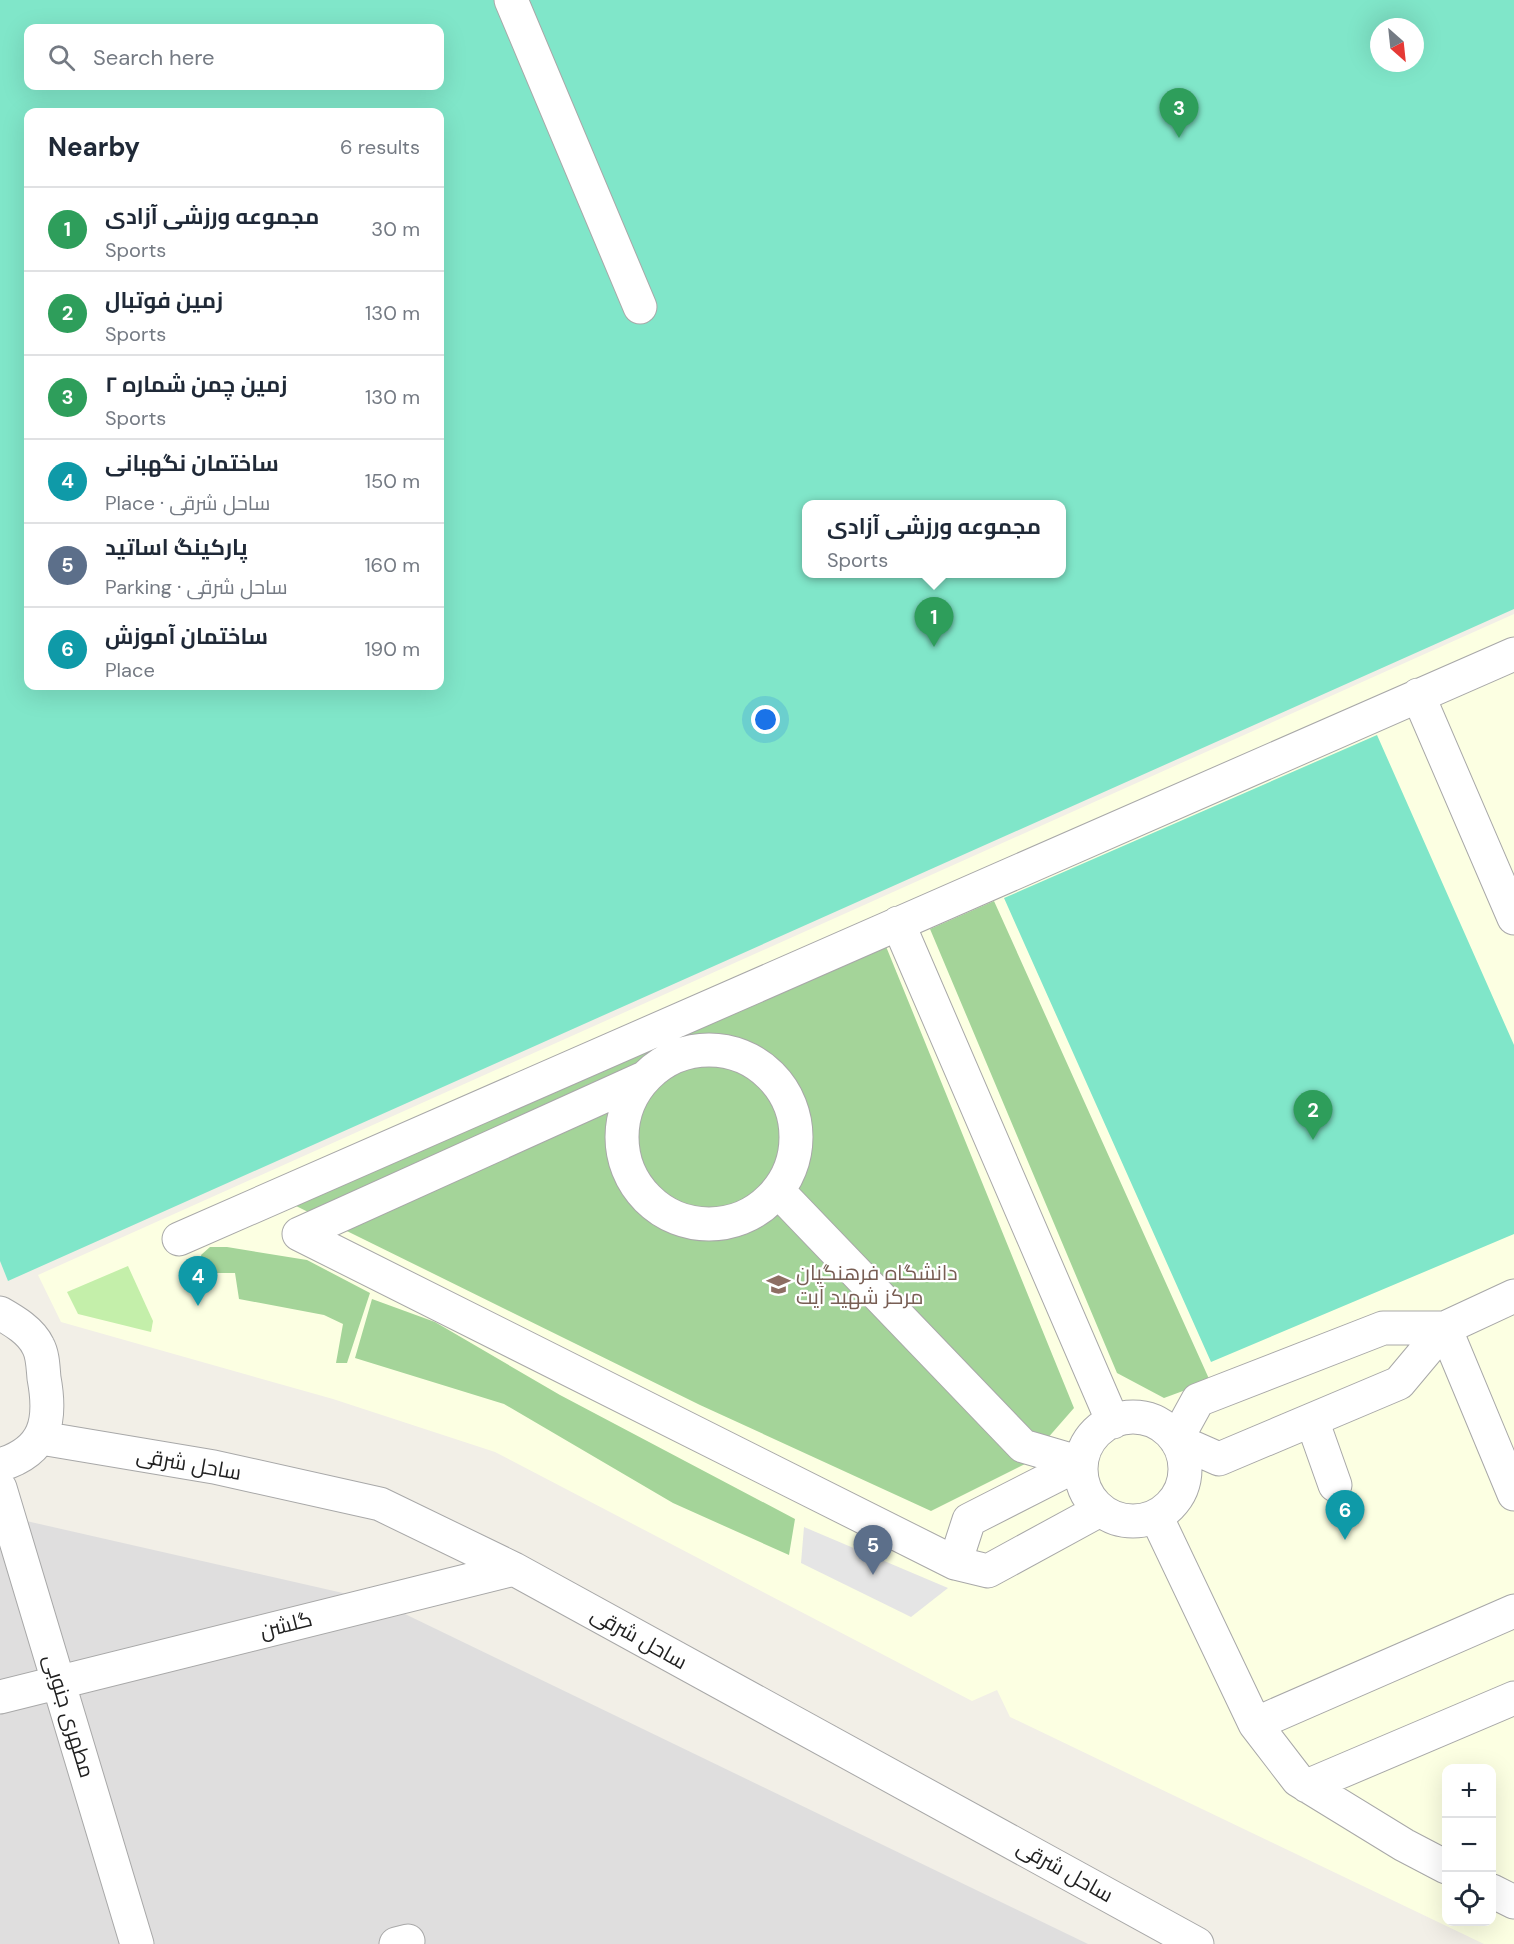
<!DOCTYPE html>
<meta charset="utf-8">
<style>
:root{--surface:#fff;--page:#f6f6f7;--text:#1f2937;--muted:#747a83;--line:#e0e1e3;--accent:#ea580c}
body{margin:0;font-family:"DM Sans",Cairo,sans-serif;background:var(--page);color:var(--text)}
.controls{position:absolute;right:18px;bottom:18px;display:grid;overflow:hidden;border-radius:12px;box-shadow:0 6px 24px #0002}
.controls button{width:54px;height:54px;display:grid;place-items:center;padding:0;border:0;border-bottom:2px solid var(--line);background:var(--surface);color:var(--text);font:30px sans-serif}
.compass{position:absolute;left:1370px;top:18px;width:54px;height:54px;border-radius:50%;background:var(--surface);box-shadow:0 6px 24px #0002;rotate:153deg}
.you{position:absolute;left:766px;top:720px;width:21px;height:21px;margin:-15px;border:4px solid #fff;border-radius:50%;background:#1a73e8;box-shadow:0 0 0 9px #1a73e833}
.badge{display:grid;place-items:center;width:39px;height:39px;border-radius:50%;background:var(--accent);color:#fff;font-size:20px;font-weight:700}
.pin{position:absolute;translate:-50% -50px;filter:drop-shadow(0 2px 3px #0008)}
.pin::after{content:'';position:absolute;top:32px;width:21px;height:18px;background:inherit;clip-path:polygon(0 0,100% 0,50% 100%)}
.popup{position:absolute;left:802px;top:500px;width:264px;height:78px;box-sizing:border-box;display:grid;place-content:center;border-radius:12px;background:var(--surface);filter:drop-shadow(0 2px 4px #0005);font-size:20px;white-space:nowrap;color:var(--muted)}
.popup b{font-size:22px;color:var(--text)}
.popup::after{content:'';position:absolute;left:50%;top:100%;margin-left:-12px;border:12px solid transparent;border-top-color:var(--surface)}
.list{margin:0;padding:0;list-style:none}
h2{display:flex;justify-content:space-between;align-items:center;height:78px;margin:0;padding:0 24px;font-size:26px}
h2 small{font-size:20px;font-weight:400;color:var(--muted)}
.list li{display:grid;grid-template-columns:39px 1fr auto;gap:18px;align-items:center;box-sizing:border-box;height:84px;padding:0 24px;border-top:2px solid var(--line)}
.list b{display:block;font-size:22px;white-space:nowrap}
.list p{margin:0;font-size:20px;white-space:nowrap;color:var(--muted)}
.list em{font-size:20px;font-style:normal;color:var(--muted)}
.icon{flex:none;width:33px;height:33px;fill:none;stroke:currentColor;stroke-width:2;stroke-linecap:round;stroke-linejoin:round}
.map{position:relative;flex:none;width:1514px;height:1944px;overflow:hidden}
.search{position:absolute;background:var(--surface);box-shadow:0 6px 24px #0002;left:24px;top:24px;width:420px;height:66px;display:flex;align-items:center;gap:15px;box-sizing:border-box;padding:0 21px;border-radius:12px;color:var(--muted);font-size:22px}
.panel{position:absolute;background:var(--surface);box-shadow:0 6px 24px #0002;left:24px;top:108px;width:420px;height:582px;border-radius:12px}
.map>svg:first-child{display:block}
.residential{fill:#dfdede}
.education{fill:#fcffe2;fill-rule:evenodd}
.grass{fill:#c4efaa}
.forest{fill:#a4d499}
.pitch{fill:#80e6c9;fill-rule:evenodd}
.parking{fill:#e5e5e5}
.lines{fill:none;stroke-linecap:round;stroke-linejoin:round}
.minor-casing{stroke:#a8a8a8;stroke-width:35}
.minor{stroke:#fff;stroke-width:33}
.labels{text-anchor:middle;stroke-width:4.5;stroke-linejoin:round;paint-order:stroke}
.education-label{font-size:21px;fill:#785e54;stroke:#fff;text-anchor:start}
.street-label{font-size:21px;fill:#212121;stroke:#fff}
</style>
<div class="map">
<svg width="1514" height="1944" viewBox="0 0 1514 1944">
<rect width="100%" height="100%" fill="#f2efe7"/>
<path class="residential" d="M0 1515 378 1601 1088 1944H0Z"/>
<path class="education" d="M1514 614V1944H1484L1010 1717 997 1690 972 1701 495 1452 333 1399 61 1322 38 1275ZM1446 1768H1492V1922H1446Z"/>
<path class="grass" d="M128 1266 153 1321 151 1332 78 1314 67 1292Z"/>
<path class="forest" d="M994 901 1210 1381 1164 1398 1117 1373 930 929Z
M885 944 1074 1408 1025 1464 931 1511 700 1405 292 1204Z
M210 1247H227L307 1260 370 1293 347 1363H336L343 1324 324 1315 239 1299 235 1273H205L201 1255Z
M372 1299 435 1322 560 1395 795 1519 789 1555 673 1503 504 1404 355 1358Z"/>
<path class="pitch" d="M0 0H1514V609L8 1281 0 1261ZM1379 27H1415V63H1379ZM28 28H440V86H28ZM28 112H440V686H28ZM806 504H1062V574H806Z
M1377 735 1514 1045V1234L1211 1362 1004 898Z"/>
<path class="parking" d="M804 1527 948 1588 911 1617 801 1563Z"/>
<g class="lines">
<defs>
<path id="minor" d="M511 0 640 307
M1418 695 1514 918
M898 923 1113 1422
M622 1137a87 87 0 1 1 174 0a87 87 0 1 1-174 0Z
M778 1191 1023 1446 1081 1463
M299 1234 955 1563 988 1571 1100 1510
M299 1234 644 1078
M179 1239 1514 654
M0 1313C14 1321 31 1331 38 1346 43 1355 43 1368 44 1378 52 1421 46 1451 0 1465
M1445 1328H1383L1198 1400 1176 1440 1219 1459 1399 1383 1445 1328 1514 1296
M1445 1328 1514 1494
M1081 1469a52 52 0 1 1 104 0a52 52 0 1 1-104 0Z
M1312 1420 1335 1485
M41 1438 214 1467 380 1504 514 1569 1197 1944
M0 1488 137 1944
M1156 1516 1255 1724 1298 1780 1404 1845 1446 1867
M955 1563 969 1520 1081 1463
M0 1697 514 1569
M1255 1724 1514 1611
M1307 1786 1514 1698
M1492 1891 1514 1902
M396 1944 408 1941"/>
</defs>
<use href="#minor" class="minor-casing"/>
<use href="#minor" class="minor"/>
</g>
<defs>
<symbol id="university-bare" viewBox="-9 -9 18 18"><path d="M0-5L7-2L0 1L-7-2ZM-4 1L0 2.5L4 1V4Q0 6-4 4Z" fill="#8d6e63" stroke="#fff" stroke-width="2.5" paint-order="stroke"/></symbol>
</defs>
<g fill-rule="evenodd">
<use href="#university-bare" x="762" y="1268" width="33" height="33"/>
</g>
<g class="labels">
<g class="education-label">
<text x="796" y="1280">دانشگاه فرهنگیان<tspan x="796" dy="24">مرکز شهید آیت</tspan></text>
</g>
<g class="street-label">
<text transform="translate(189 1464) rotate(10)" y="7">ساحل شرقی</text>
<text transform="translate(286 1625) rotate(-14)" y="7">گلشن</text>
<text transform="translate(639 1638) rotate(29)" y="7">ساحل شرقی</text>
<text transform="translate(69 1716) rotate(73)" y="7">مطهری جنوبی</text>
<text transform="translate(1065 1871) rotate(29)" y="7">ساحل شرقی</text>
</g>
</g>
</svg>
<div class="controls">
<button>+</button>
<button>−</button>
<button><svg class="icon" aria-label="locate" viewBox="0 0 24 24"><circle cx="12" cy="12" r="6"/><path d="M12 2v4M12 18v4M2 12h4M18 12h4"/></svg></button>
</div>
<svg class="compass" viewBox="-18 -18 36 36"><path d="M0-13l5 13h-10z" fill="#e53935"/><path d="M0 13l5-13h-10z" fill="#747a83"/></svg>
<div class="you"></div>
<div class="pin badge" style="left:934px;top:647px;background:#2e9e5b">1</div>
<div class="popup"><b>مجموعه ورزشی آزادی</b>Sports</div>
<div class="pin badge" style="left:1313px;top:1140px;background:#2e9e5b">2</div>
<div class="pin badge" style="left:1179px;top:138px;background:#2e9e5b">3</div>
<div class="pin badge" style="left:198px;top:1306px;background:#0f9aa8">4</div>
<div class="pin badge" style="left:873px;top:1575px;background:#5c6f8a">5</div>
<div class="pin badge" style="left:1345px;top:1540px;background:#0f9aa8">6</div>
<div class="search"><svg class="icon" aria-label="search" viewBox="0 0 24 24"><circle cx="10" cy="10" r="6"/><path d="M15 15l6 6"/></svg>Search here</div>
<section class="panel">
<h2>Nearby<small>6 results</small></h2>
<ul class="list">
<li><span class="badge" style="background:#2e9e5b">1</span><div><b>مجموعه ورزشی آزادی</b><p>Sports</p></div><em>30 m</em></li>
<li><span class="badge" style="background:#2e9e5b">2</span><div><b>زمین فوتبال</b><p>Sports</p></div><em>130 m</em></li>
<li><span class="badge" style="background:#2e9e5b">3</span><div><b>زمین چمن شماره ۲</b><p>Sports</p></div><em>130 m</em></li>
<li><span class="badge" style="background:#0f9aa8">4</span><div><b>ساختمان نگهبانی</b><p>Place · ساحل شرقی</p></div><em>150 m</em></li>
<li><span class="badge" style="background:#5c6f8a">5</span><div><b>پارکینگ اساتید</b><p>Parking · ساحل شرقی</p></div><em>160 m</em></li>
<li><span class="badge" style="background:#0f9aa8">6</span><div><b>ساختمان آموزش</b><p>Place</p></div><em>190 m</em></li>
</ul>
</section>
</div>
